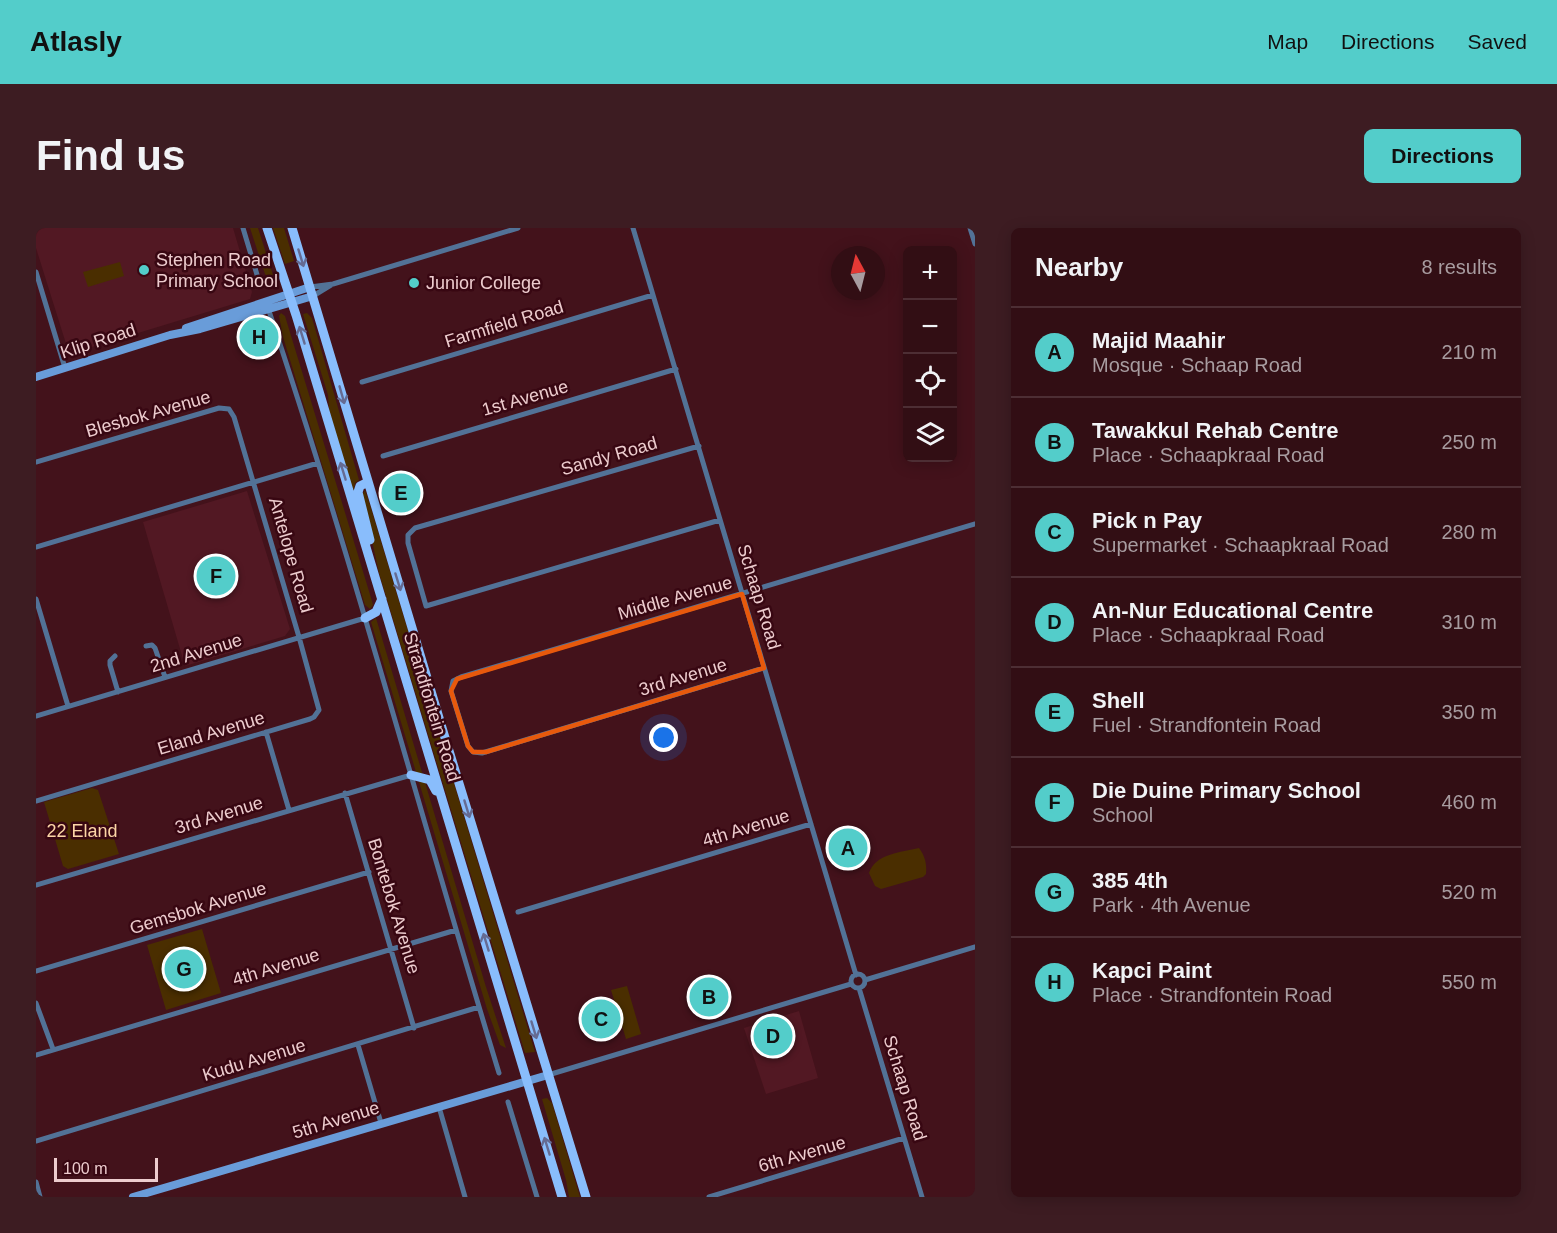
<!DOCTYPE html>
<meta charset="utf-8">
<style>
:root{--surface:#320e14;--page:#3d1c22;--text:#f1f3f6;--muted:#a89ca0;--line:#4d2e34;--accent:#53cdca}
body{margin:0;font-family:Arial,sans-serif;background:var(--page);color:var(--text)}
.controls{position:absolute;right:18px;top:18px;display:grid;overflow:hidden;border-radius:9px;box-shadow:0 3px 15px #0003}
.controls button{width:54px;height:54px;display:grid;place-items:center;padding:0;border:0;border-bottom:2px solid var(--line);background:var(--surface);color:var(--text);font:30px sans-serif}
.compass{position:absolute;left:795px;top:18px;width:54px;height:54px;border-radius:50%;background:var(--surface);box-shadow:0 3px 15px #0003;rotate:353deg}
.scale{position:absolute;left:18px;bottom:15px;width:104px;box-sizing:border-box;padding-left:6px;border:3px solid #edccce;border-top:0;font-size:16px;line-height:21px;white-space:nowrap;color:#edccce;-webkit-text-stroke:4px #380712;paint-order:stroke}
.you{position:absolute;left:628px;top:510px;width:21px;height:21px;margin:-15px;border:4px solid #fff;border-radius:50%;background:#1a73e8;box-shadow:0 0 0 9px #1a73e833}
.badge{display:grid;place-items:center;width:39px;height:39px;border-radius:50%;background:var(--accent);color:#111;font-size:20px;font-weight:700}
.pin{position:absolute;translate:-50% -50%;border:3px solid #fff;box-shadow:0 2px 6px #0006}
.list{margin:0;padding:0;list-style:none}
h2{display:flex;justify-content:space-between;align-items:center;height:78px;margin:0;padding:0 24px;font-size:26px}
h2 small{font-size:20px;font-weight:400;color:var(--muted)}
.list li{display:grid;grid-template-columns:39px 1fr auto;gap:18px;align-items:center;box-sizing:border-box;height:90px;padding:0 24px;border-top:2px solid var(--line)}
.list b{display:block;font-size:22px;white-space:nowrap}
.list p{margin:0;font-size:20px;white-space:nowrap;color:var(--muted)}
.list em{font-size:20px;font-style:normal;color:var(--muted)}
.icon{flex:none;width:33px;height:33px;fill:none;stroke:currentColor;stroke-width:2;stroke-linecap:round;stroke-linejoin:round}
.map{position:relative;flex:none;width:939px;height:969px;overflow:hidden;border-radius:9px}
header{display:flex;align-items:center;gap:36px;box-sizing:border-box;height:84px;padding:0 30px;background:var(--accent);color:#111}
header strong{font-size:28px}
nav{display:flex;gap:33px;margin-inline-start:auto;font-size:21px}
.intro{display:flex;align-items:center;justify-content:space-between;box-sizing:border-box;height:144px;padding:0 36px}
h1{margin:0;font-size:42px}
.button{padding:15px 27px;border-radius:9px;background:var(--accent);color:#111;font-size:21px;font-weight:700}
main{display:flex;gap:36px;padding:0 36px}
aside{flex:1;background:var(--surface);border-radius:9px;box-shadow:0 3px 15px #0003}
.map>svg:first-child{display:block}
.built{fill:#521823}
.green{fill:#4a2e00}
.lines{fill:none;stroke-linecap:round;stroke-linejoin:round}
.street{stroke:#527297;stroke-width:5}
.secondary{stroke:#699cd9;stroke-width:8}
.primary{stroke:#89bdfc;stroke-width:9}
.oneway{stroke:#656b93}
.marked{fill:none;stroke:#e8590c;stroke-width:4.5;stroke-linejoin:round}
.poi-dot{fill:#53cdca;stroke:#380712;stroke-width:2}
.labels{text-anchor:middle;stroke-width:5;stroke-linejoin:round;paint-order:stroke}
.poi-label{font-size:18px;fill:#edccce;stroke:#380712;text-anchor:start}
.street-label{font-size:18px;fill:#edccce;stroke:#380712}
.park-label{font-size:18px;fill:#fcd6a6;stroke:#380712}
</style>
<header>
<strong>Atlasly</strong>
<nav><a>Map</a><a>Directions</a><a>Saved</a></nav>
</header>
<div class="intro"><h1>Find us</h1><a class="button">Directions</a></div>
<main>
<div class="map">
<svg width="939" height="969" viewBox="0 0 939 969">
<rect width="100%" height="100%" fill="#43121b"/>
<path class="built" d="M0 0H197L216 64 214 71 46 122H32L0 20Z
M211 263 254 401 249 408 149 438 107 294Z
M763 783 782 850 730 866 708 800Z"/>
<path class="green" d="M214 0H222L238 50 235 52 229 46Z
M237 0H248L258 33 249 36Z
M84 34 88 48 52 59 47 44Z
M245 85 249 88 336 373 337 377 334 381 329 377 247 109 243 88Z
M271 85 276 90 323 252 319 255 317 267 293 181 292 167 267 86Z
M329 262 334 277 499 824 489 825 343 345 326 267Z
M340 390 450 759 470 820 464 817 451 781 335 394Z
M56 560 62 562 83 626 32 641 27 638 8 574Z
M883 620C889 628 891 636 890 646L887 649 845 661 839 658 833 645C839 626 865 624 883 620Z
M166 701 185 765 130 782 111 717Z
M591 758 605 806 590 811 575 762Z
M511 870 516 875 544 969H533L530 952 506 871Z"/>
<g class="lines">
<path class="street" d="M207 0 222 50
M597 0 820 747
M934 0 939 16
M0 44 29 140
M274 59 297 56 482 0
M277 68 295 57
M232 80C317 333 385 590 463 845
M326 154 617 67
M663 218 379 300 372 307V315L390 378 684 292
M347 228 640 141
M0 234 183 180 193 181 198 189 263 409 283 482 278 489 274 491 0 573
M0 319 282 235
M0 371 32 478
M110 418 116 417 119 420 129 449
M79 428 74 433V437L82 464
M728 440 446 525 437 524 432 518 415 463 417 453 425 449 939 296
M0 488 329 390
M230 504 253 582
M309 565 378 800
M0 657 375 547
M482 684 775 596
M0 743 333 644
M815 753a7 7 0 1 1 14 0a7 7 0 1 1-14 0Z
M829 752 939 719
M823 760 886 969
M0 775 17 821
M322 817 345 895
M0 827 420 702
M512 847 815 756
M472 874 501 969
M403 879 429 969
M0 913 443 779
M0 954 4 969
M673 969 868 910"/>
<path class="secondary" d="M150 100 274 59
M0 149 134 107 164 101 277 68
M97 969 512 847"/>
<path class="primary" d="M231 0 260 87 526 969
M256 0 410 513 550 969
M332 254 324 258 322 264 334 312
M329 390 340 384 346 371
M375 547 394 552 400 563"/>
</g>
<defs><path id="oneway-shaft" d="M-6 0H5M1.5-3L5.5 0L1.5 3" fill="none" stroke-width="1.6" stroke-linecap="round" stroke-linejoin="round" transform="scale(1.5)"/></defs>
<g class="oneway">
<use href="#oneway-shaft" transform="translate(265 30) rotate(73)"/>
<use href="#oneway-shaft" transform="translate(266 107) rotate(-107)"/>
<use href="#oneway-shaft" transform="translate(306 167) rotate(74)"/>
<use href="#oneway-shaft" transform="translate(307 243) rotate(-107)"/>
<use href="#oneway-shaft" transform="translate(362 354) rotate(73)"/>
<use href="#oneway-shaft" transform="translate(431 581) rotate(73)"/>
<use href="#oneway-shaft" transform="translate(450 714) rotate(-107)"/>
<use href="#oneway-shaft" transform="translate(498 802) rotate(73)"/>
<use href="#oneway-shaft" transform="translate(511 918) rotate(-107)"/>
</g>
<path class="marked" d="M706 366 728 440 450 524H437L432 518 415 463 421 451Z"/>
<g class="poi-dot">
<circle cx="108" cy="42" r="6"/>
<circle cx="378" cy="55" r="6"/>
</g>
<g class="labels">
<g class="poi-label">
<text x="120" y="38">Stephen Road<tspan x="120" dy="21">Primary School</tspan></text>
<text x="390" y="61">Junior College</text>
</g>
<g class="street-label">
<text transform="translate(468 96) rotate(-17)" y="6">Farmfield Road</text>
<text transform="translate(62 113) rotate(-18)" y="6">Klip Road</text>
<text transform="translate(489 170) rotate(-16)" y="6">1st Avenue</text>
<text transform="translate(112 186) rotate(-16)" y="6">Blesbok Avenue</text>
<text transform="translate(573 228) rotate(-16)" y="6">Sandy Road</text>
<text transform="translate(255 327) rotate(74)" y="6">Antelope Road</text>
<text transform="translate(723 369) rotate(73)" y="6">Schaap Road</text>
<text transform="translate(639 370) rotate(-16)" y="6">Middle Avenue</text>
<text transform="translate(160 425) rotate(-17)" y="6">2nd Avenue</text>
<text transform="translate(647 449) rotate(-17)" y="6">3rd Avenue</text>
<text transform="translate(396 479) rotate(73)" y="6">Strandfontein Road</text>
<text transform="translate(175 505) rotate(-17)" y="6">Eland Avenue</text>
<text transform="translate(183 587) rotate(-17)" y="6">3rd Avenue</text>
<text transform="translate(710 600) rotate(-17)" y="6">4th Avenue</text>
<text transform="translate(358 678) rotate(73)" y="6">Bontebok Avenue</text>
<text transform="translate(162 680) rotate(-17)" y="6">Gemsbok Avenue</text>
<text transform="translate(240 739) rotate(-17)" y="6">4th Avenue</text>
<text transform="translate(218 832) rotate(-17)" y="6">Kudu Avenue</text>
<text transform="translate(869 860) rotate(73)" y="6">Schaap Road</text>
<text transform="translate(300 892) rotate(-17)" y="6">5th Avenue</text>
<text transform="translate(766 926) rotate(-16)" y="6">6th Avenue</text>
</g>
<g class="park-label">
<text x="46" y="609">22 Eland</text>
</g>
</g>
</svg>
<div class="controls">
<button>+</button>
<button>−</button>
<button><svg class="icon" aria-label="locate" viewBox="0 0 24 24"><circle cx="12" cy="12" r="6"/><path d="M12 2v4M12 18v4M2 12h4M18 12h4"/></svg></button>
<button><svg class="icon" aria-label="layers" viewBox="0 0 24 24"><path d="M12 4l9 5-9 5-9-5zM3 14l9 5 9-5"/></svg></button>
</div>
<svg class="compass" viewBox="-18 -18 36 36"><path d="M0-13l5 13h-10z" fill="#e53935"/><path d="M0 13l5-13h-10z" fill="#a89ca0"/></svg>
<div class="scale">100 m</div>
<div class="you"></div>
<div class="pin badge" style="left:812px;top:620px">A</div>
<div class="pin badge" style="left:673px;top:769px">B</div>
<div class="pin badge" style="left:565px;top:791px">C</div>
<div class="pin badge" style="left:737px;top:808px">D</div>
<div class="pin badge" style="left:365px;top:265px">E</div>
<div class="pin badge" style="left:180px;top:348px">F</div>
<div class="pin badge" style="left:148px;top:741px">G</div>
<div class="pin badge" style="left:223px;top:109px">H</div>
</div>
<aside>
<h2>Nearby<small>8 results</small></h2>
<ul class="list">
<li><span class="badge">A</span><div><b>Majid Maahir</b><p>Mosque · Schaap Road</p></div><em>210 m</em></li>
<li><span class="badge">B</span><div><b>Tawakkul Rehab Centre</b><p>Place · Schaapkraal Road</p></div><em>250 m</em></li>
<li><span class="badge">C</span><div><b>Pick n Pay</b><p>Supermarket · Schaapkraal Road</p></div><em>280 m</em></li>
<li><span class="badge">D</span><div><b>An-Nur Educational Centre</b><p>Place · Schaapkraal Road</p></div><em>310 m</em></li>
<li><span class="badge">E</span><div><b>Shell</b><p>Fuel · Strandfontein Road</p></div><em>350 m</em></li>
<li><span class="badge">F</span><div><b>Die Duine Primary School</b><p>School</p></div><em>460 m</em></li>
<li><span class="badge">G</span><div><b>385 4th</b><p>Park · 4th Avenue</p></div><em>520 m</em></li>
<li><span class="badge">H</span><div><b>Kapci Paint</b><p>Place · Strandfontein Road</p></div><em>550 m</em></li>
</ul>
</aside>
</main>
